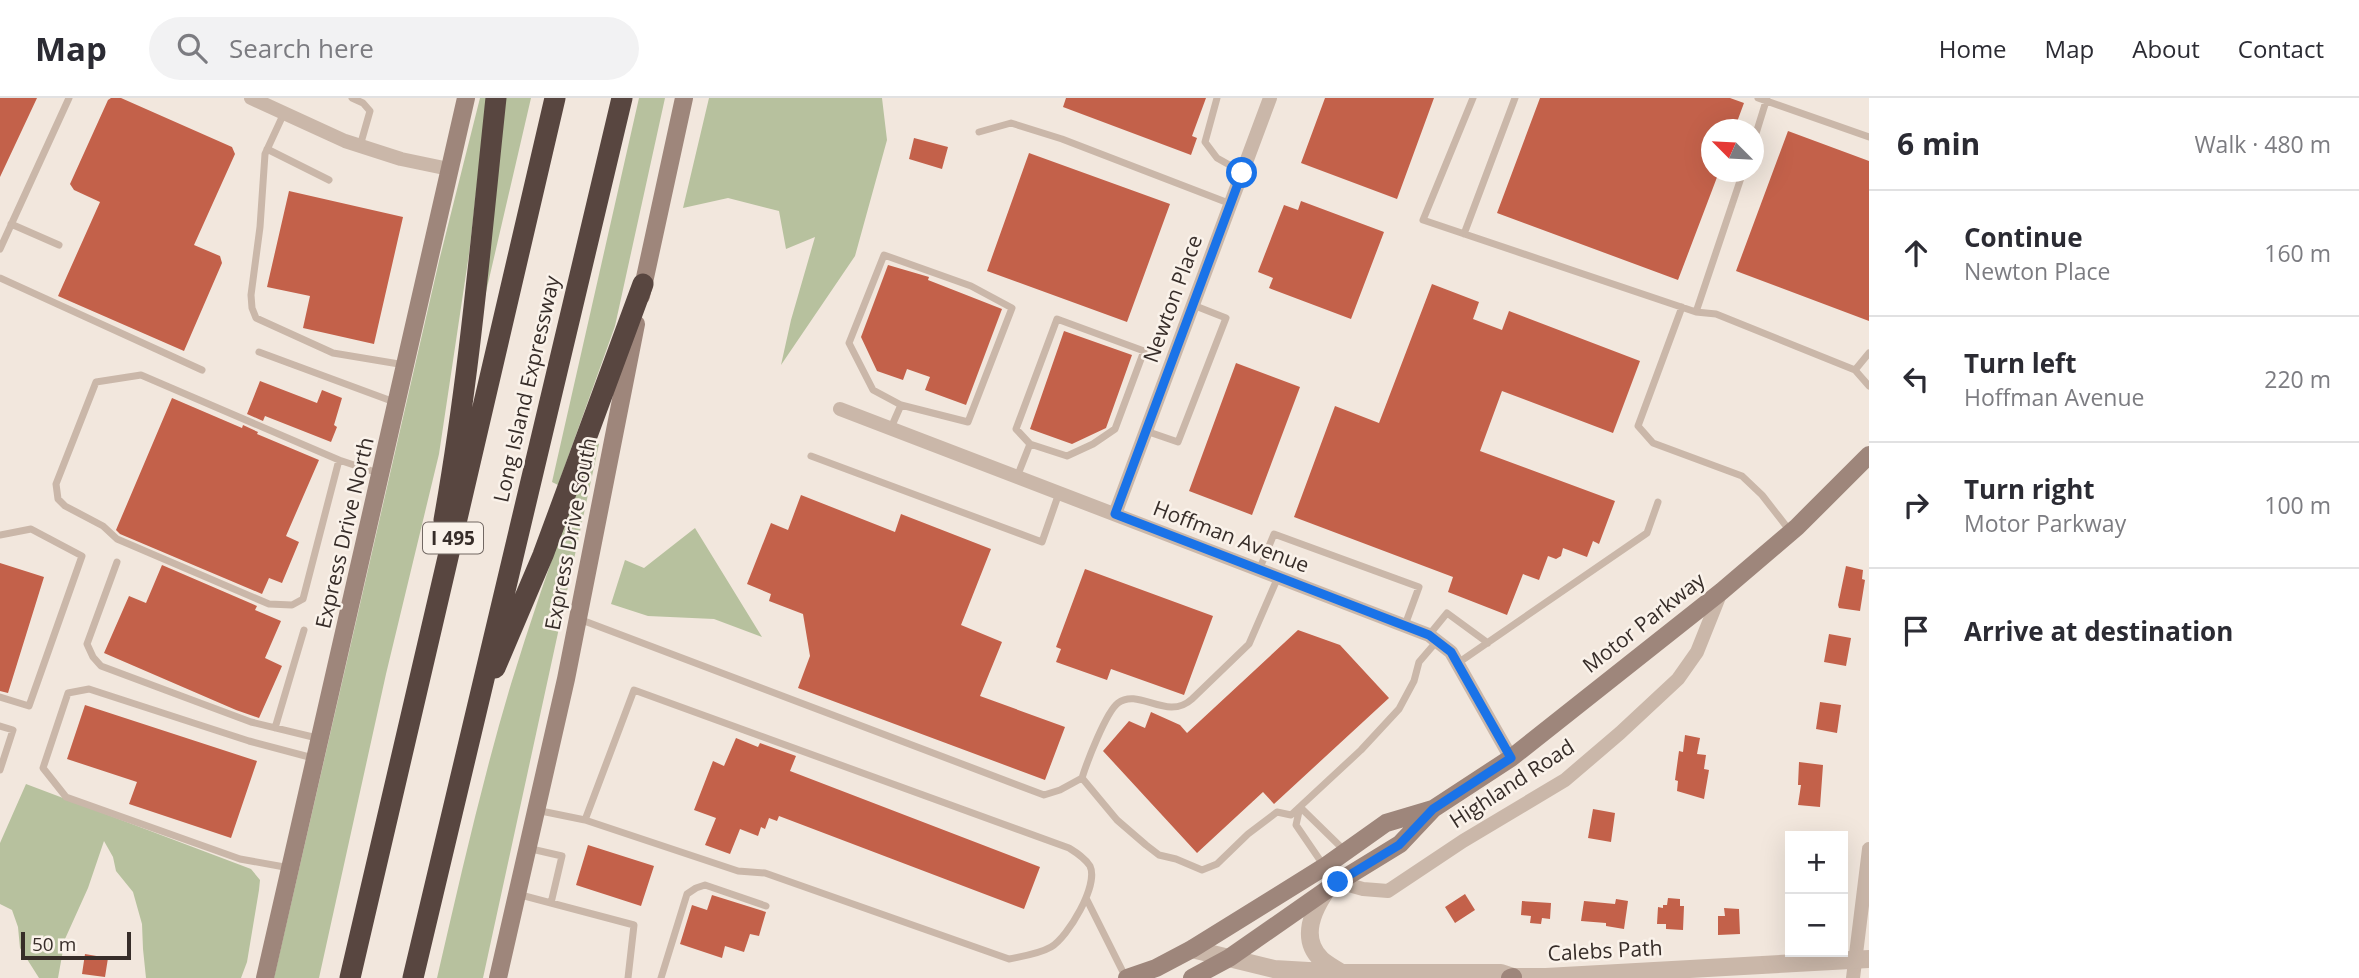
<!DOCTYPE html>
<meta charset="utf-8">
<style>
:root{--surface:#fff;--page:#f2f2f3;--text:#2b2b33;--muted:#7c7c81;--line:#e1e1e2}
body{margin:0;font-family:"Open Sans",sans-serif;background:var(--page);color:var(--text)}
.controls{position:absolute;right:21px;bottom:21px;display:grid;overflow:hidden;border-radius:0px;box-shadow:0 7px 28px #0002}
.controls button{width:63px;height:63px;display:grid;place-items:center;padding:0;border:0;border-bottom:2px solid var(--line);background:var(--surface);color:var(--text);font:35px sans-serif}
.compass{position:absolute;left:1701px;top:21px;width:63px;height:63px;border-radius:50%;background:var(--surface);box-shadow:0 7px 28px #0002;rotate:294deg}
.scale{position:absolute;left:21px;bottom:18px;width:110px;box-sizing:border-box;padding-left:7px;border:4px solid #372d29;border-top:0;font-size:19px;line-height:24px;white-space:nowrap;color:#372d29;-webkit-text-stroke:5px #faf2ea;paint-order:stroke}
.stop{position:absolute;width:21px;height:21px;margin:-16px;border:5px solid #1a73e8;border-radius:50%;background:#fff}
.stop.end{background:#1a73e8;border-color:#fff;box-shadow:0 2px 7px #0008}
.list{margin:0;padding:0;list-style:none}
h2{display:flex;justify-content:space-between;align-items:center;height:91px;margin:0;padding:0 28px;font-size:30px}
h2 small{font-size:23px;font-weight:400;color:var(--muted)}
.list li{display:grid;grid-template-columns:46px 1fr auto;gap:21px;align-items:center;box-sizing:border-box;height:126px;padding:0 28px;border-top:2px solid var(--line)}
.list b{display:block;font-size:26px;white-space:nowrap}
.list p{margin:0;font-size:23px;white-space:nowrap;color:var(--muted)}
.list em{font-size:23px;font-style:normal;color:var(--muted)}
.icon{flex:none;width:38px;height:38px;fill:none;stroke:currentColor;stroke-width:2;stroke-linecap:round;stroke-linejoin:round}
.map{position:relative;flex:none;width:1869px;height:880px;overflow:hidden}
header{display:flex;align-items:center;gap:42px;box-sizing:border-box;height:98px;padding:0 35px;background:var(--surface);border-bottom:2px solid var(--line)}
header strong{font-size:33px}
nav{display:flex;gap:38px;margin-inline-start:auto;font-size:24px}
.search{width:490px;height:63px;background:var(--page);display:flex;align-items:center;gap:18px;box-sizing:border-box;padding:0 24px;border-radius:38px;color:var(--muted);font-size:26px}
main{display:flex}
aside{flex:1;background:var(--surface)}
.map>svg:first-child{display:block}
.green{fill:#b7c19e}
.building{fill:#c3614a}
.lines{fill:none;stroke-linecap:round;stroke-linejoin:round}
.service{stroke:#cab7a9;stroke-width:7}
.minor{stroke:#cab7a9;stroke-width:14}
.tertiary{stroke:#cab7a9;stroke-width:18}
.secondary{stroke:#9e867b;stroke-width:18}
.motorway{stroke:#584640;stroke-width:21}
.route{stroke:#1a73e8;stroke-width:9}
.labels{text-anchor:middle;stroke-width:5;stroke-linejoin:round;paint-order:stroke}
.shield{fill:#faf2ea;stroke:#726863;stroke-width:2}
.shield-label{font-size:19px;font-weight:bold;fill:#372d29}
.street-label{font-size:21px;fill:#372d29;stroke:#faf2ea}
</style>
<header>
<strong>Map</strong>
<div class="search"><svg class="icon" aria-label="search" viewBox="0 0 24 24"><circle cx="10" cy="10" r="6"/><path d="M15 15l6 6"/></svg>Search here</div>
<nav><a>Home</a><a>Map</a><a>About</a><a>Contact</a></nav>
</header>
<main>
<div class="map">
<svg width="1869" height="880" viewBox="0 0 1869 880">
<rect width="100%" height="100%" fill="#f2e7dd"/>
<path class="green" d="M480 0H487L469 156 439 356 386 576 319 880H274L439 163Z
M505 0H531L483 207Z
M639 0H665L615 228 558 387 552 384Z
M709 0H882L887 42 855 158 781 267 791 222 815 139 786 151 779 113 728 100 683 110Z
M594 343 599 346 483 880H437C460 781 482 683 511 586 536 504 565 424 594 343Z
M695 430 762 539 714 521 648 518 611 506 625 462 644 470Z
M26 686 251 771 260 782 259 792 247 864 241 880H146L143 851 142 826 133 794 116 773 113 759 104 743 88 790 65 841 58 880H39L20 850 18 829 12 812 0 806V745Z"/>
<path class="building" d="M0 0H37L0 79Z
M111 0H121L232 49 235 56 194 147 220 158 222 165 184 253 58 198 100 104 74 92 70 86 108 2Z
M1066 0H1206L1192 38 1197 40 1191 57 1063 9Z
M1325 0H1434L1397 101 1301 65Z
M1540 0H1730L1744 5 1734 32H1712V74H1719L1678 182 1497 115Z
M1788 33 1869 63V223L1736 173Z
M914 40 948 49 942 71 909 61Z
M1029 55 1170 106 1127 224 987 173Z
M289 93 403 119 374 246 303 230 310 198 267 189Z
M1301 103 1384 134 1351 221 1269 190 1273 180 1258 174 1284 107 1298 112Z
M888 167 929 179 928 182 1002 211 966 307 925 292 930 279 907 271 903 282 877 273 861 239Z
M1432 186 1479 204 1473 221 1502 232 1509 213 1640 263 1613 335 1502 293 1480 353 1615 403 1599 446 1593 443 1587 459 1563 450 1561 458 1556 461 1548 458 1539 482 1523 476 1507 517 1448 494 1453 479 1294 419 1335 308 1379 325Z
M1064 233 1132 257 1106 330 1072 346 1030 331Z
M1236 265 1300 289 1252 417 1189 393Z
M260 283 317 305 322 292 342 300 334 327 337 329 331 344 265 318 263 323 247 316Z
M172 300 242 330 243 327 258 334 257 336 319 362 286 438 299 444 282 485 269 480 262 496 120 436 116 432Z
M801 397 895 434 901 416 991 451 961 527 1002 544 980 598 1065 629 1045 682 798 590 810 558 803 516 769 503 771 496 747 486 771 425 788 432Z
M0 465 44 479 8 595 0 593Z
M162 467 257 508 255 512 281 523 265 560 282 568 259 620 236 612 104 555 129 498 146 505Z
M1846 468 1863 472 1862 481 1865 482 1860 513 1839 510 1838 507Z
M1085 471 1213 518 1184 597 1111 571 1107 582 1056 564 1061 551 1056 549Z
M1298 532 1340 547 1389 600 1274 706 1263 694 1197 755 1103 653 1129 623 1145 630 1151 614 1180 627 1187 635Z
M1829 536 1851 540 1846 568 1824 564Z
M1820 604 1841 607 1837 635 1816 631Z
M85 607 257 663 231 740 129 706 137 684 67 661Z
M1685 637 1700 640 1697 656 1706 657 1704 671 1709 672 1704 701 1677 693 1678 683 1675 682 1679 653 1683 654Z
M736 640 758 649 760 645 796 658 790 673 1040 769 1024 811 779 718 777 723 769 720 765 731 761 729 758 738 740 731 730 756 705 747 716 720 694 712 713 663 724 668Z
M1799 664 1823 667 1820 709 1798 707 1801 687H1798Z
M1593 711 1615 715 1611 744 1588 740Z
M588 747 654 768 641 808 576 787Z
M1465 796 1475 812 1455 825 1445 809Z
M712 797 766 814 759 838 750 836 744 854 725 848 722 860 680 846 692 807 707 812Z
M1668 800 1680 801V808H1684L1683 832 1666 831V826H1657L1658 809 1663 810V807H1667Z
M1616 801 1628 803 1624 831 1606 828V825L1581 823 1584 803 1615 806Z
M1522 803 1551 805 1550 821 1542 820 1541 826 1530 825 1531 818 1521 817Z
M1724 810 1739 811 1740 836 1718 837V818H1725Z
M85 856 108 860 105 879 82 876Z"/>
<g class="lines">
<path class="service" d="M352 0 363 5 370 13 360 48
M1217 0 1205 44 1217 60 1242 74
M1473 0 1423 122 1696 214 1716 216 1855 272 1869 288
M1758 0 1869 39
M284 15 265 56 260 129 251 197 252 210 256 220 333 255 405 267
M979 34 1011 25 1062 41 1231 106
M1754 42 1767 0
M267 51 329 82
M11 126 59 147
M1464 136 1515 0
M0 151 69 0
M884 157 971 188 1012 210 968 324 901 307 873 292 849 245Z
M0 180 202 272
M1682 209 1638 328 1653 345 1742 378 1762 397 1790 433
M1696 214 1743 74
M259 254 397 305
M1855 272 1869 255
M890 332 901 307
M1146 333 1178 344 1226 220 1193 207
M811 358 1042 444 1059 395
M339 362 303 501 292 507 269 506 117 441 103 428 65 408 58 401 56 386 96 284 141 277 339 362 381 376
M1017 379 1030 346 1016 331 1057 221 1144 253 1115 331 1093 346 1067 358 1030 346
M0 437 31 431 82 458 29 608 0 599
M117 464 87 546 93 559 101 568 251 624 317 640
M1259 472 1274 436 1419 489 1405 527
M579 521 1044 697 1060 692 1082 680C1087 664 1106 614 1118 605 1139 589 1167 624 1192 601L1249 546 1278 479
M1429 537 1447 515 1488 545
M1458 565 1647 435 1658 404
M0 628 13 632 0 672
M275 630 304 532
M1082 680 1117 722 1146 747 1159 757 1176 761 1202 772 1217 766 1248 736 1277 714 1291 717 1361 652 1399 611 1414 583 1419 564 1437 543
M536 712 585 722 738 773 765 775 1009 861C1023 858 1039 856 1051 849 1068 839 1099 787 1090 768 1085 760 1077 755 1069 750L634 592 585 722
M527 750 562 758 551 805
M1324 768 1296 727 1300 709 1345 753
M290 770 240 761 66 699 43 670 68 595 89 591 249 643 313 660
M517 796 634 827 628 880
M1086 800 1126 880
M661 880 687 796 696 790 705 787 766 808"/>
<path class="minor" d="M251 0 345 43 401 61 449 71
M840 311 1429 537 1451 554 1511 660
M1115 416 1270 0
M1338 784 1363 791 1388 793 1463 743 1565 682 1620 635 1678 581 1697 554 1721 494
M1853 880 1869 751"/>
<path class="tertiary" d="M1326 793C1313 812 1300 841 1321 861 1326 866 1334 870 1340 874
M1192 851 1274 871 1343 875H1501L1513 879H1546L1869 861"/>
<path class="secondary" d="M641 198 684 0
M265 880 466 0
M498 880 566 581 636 226
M1127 880 1156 870 1192 851 1324 769 1386 725 1433 711
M1192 880 1229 860 1338 784 1400 746 1433 711 1511 660 1722 493 1797 429 1869 357
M1510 880 1513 879"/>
<path class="motorway" d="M444 422C469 282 481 141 496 0
M495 570 543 457 643 186
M350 880 555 0
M413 880 622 0"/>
</g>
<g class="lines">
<path class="route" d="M1242 75 1115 416 1429 537 1451 554 1511 660 1433 711 1399 747 1338 784"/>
</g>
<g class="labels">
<rect class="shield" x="423" y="424.5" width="60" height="31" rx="5"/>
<g class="shield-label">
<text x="453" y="447">I 495</text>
</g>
<g class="street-label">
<text transform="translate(1173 201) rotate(-70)" y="7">Newton Place</text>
<text transform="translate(527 291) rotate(-77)" y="7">Long Island Expressway</text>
<text transform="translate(345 435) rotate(-77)" y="7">Express Drive North</text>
<text transform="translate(571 436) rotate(-79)" y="7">Express Drive South</text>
<text transform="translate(1231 439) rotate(21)" y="7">Hoffman Avenue</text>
<text transform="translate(1644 525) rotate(-38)" y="7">Motor Parkway</text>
<text transform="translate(1512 686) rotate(-33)" y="7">Highland Road</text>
<text transform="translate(1605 853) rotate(-3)" y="7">Calebs Path</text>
</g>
</g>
</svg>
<div class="controls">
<button>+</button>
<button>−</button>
</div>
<svg class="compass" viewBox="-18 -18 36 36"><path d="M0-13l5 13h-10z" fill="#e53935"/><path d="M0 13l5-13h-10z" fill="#7c7c81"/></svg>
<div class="scale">50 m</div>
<div class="stop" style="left:1242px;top:75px"></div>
<div class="stop end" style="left:1338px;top:784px"></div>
</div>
<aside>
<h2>6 min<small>Walk · 480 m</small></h2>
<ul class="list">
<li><svg class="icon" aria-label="ahead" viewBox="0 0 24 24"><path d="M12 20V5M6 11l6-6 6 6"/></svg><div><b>Continue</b><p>Newton Place</p></div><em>160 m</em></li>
<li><svg class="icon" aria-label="left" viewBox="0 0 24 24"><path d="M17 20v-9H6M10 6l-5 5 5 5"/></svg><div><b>Turn left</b><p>Hoffman Avenue</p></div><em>220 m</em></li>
<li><svg class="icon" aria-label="right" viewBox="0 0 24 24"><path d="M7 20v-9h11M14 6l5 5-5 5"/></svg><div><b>Turn right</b><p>Motor Parkway</p></div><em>100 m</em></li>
<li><svg class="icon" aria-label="arrive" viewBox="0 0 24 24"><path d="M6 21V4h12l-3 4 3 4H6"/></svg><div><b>Arrive at destination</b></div></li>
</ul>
</aside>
</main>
